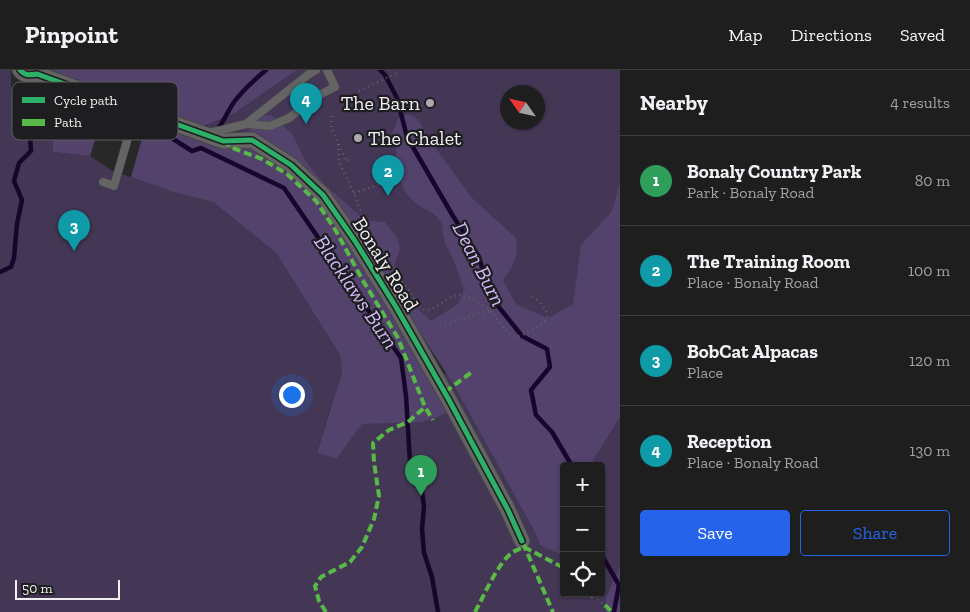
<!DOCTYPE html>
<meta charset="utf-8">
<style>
:root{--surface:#1e1e1f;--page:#2b2b2c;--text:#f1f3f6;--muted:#a1a2a4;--line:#3c3c3d;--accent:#2563eb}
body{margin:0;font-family:"Zilla Slab",serif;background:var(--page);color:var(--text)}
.controls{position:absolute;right:15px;bottom:15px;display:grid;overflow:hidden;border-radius:5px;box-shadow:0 1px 4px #0004}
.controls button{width:45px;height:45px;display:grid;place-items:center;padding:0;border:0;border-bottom:1px solid var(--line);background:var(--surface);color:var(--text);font:25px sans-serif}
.compass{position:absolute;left:500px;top:15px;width:45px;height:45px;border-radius:50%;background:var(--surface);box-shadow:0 1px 4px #0004;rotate:304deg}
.scale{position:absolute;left:15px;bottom:12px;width:105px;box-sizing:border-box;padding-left:5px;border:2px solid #f0f0f2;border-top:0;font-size:14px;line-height:18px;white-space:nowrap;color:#f0f0f2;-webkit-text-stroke:4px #1e1d20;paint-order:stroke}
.you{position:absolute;left:291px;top:324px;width:18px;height:18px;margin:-12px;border:4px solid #fff;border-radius:50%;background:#1a73e8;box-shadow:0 0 0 8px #1a73e833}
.badge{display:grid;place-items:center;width:32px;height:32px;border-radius:50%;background:var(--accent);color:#fff;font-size:16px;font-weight:700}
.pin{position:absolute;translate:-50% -41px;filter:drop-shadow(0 1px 2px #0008)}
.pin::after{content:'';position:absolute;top:26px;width:18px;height:15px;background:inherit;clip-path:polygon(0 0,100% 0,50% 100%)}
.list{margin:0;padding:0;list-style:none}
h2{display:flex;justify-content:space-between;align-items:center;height:65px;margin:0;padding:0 20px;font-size:21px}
h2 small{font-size:16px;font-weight:400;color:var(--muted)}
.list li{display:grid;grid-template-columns:32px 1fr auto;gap:15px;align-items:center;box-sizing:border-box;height:90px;padding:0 20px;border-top:1px solid var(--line)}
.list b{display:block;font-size:19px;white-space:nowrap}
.list p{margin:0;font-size:16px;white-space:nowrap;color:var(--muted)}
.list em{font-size:16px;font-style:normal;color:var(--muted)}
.actions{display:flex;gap:10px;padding:15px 20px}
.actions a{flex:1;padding:11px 0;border:1px solid var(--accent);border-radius:5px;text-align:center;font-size:18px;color:var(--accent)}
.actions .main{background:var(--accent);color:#fff}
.icon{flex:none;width:28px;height:28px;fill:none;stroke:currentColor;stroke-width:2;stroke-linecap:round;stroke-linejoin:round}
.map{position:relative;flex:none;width:620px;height:542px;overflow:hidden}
header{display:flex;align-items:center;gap:30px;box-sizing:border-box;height:70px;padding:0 25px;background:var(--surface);border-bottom:1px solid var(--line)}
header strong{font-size:24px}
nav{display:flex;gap:28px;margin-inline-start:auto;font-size:18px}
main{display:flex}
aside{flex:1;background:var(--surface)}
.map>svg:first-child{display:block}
.green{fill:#433755;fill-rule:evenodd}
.forest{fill:#52426c}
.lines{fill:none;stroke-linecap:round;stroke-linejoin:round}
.stream{stroke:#18052c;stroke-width:4.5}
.lane-casing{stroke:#464647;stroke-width:9}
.street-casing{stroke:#464647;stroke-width:17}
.path{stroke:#626263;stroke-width:2.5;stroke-dasharray:1 4;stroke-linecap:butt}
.lane{stroke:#646465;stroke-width:8}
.street{stroke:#646465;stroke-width:15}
.quiet{stroke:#58b947;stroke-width:4;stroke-dasharray:8 4;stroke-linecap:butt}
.cycleway-casing{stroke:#1e1d20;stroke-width:8}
.cycleway{stroke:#2db169;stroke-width:5}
.poi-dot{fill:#aaaaac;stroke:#1e1d20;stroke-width:2}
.labels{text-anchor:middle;stroke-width:4.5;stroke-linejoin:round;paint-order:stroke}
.poi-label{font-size:20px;fill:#f0f0f2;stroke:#1e1d20;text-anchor:end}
.street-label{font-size:20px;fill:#f0f0f2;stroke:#1e1d20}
.water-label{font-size:21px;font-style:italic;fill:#d1baf8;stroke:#1e1d20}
.key{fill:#1e1d20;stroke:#5d5c5f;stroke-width:1}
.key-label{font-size:14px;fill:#f0f0f2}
</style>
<header>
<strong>Pinpoint</strong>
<nav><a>Map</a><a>Directions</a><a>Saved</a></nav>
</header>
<main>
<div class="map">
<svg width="620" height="542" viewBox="0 0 620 542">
<rect width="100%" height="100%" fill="#282829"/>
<path class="green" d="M0 0H11V20L53 21V82L90 86 114 102 122 104 173 122 213 132 276 183 340 285 342 303 317 381 337 361 446 303 407 242 215 65 207 55 235 43 297 0H620V542H0ZM508 22H538V52H508ZM564 396H601V523H564Z"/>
<path class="forest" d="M46 0H297L235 43 207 55 198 56Z
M53 21 106 34 90 86 53 82Z
M407 44C419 47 421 54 426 65L472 128 516 168C518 189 515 193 503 210L516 234 547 248 550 247 573 234 581 175 612 141 620 112V347L593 390 595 396H564V486L540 475 536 464 454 315 401 233 409 230 431 251 458 234 464 220C460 209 457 198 452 187 450 181 445 175 444 169 442 162 444 157 440 151 435 142 425 140 418 135 396 119 396 92 396 67L392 64 398 49Z
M265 45H270L274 47 293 65 306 92 326 116 357 143C363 152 374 151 385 152L398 169 400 180 394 195 406 220 397 225 329 122 248 63C251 54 256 48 265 45Z
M147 51 179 64 220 77 253 73 289 98 319 129 348 173 388 239 447 343 422 352 362 354 336 389 317 382 342 303 340 285 276 183 213 132 173 122 131 107Z
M620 497V542H606V527Z"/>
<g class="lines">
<path class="stream" d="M380 0 385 5 397 28 407 67 453 146 479 187 490 226 522 266 547 279 550 297 531 320 536 345 552 362 572 396
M58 17 67 25 123 45
M129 47 170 67 192 81 201 78
M217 60C224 51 228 41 234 32 243 20 254 10 266 0
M201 78 284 118 401 288 406 326 410 392 421 415 424 436 422 459 424 483 432 507 438 542
M0 202 11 197 14 188 17 154 22 130 14 111 19 93 31 81 30 66 38 44 41 26 55 15
M601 484 619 515 614 542"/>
<defs>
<path id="lane" d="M246 54 309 4 316 0
M209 63 246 54 270 56 289 48 319 25 335 17 327 0
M103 112 114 116 127 71 126 50 131 38"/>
<path id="street" d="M20 0C25 6 29 5 37 4L223 71 252 70 291 95 323 125 355 171 396 237 449 330 508 440 522 471"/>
</defs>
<use href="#lane" class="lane-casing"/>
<use href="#street" class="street-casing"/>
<path class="path" d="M359 21 399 2
M332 46 331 57 346 91 349 90
M338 74 339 92 354 123 370 166
M354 123 379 115
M376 175 422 239C434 244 447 224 461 225 471 226 487 237 494 245 501 252 505 263 515 267 523 265 548 255 547 245 546 237 537 230 532 225
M445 255 479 243 489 241
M593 527 605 535"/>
<use href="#lane" class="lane"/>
<use href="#street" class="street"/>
<path class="quiet" d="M223 71 235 79 262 89 287 104 316 131 336 161 362 209 398 268 425 337 433 350
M445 322 472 302
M523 473 553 542
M524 477 564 498
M591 523 593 527
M605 535 612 542
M326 542 319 531 315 516 321 507 350 492 362 477 374 449 379 426 374 392 373 373 389 360 408 352 425 337
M475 542C484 526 498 492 513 482 516 480 520 479 524 477"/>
<defs>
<path id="cycleway" d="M20 0C25 6 29 5 37 4L223 71 252 70 291 95 323 125 355 171 396 237 449 330 508 440 522 471"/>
</defs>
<use href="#cycleway" class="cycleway-casing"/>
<use href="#cycleway" class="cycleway"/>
</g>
<g class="poi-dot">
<circle cx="430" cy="33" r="5"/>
<circle cx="358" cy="68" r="5"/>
</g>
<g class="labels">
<g class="poi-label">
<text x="420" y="40">The Barn</text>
<text x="368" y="75" text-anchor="start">The Chalet</text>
</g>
<g class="street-label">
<text transform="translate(386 194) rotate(58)" y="7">Bonaly Road</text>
</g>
<g class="water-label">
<text transform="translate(479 194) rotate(63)" y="7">Dean Burn</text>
<text transform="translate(356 222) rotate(56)" y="7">Blacklaws Burn</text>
</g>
</g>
<rect x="12" y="12" width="166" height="58" rx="8" class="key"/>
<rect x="22" y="27" width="23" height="6" fill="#2db169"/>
<rect x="22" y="49" width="23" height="7" fill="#58b947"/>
<g class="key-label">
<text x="54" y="35">Cycle path</text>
<text x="54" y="57">Path</text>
</g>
</svg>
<div class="controls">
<button>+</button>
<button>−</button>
<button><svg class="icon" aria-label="locate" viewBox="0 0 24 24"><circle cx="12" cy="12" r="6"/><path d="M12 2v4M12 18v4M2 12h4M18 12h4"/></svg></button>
</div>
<svg class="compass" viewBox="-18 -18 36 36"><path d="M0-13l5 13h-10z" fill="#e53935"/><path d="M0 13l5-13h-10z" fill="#a1a2a4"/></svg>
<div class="scale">50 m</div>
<div class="you"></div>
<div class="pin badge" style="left:421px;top:426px;background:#2e9e5b">1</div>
<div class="pin badge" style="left:388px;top:126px;background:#0f9aa8">2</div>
<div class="pin badge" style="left:74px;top:181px;background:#0f9aa8">3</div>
<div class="pin badge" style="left:306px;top:54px;background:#0f9aa8">4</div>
</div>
<aside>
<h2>Nearby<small>4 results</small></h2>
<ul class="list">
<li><span class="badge" style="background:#2e9e5b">1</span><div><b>Bonaly Country Park</b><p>Park · Bonaly Road</p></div><em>80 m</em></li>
<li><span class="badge" style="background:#0f9aa8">2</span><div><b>The Training Room</b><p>Place · Bonaly Road</p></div><em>100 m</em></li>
<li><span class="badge" style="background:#0f9aa8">3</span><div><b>BobCat Alpacas</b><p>Place</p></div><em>120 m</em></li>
<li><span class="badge" style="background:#0f9aa8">4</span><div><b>Reception</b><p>Place · Bonaly Road</p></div><em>130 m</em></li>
</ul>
<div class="actions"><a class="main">Save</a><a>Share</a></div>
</aside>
</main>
